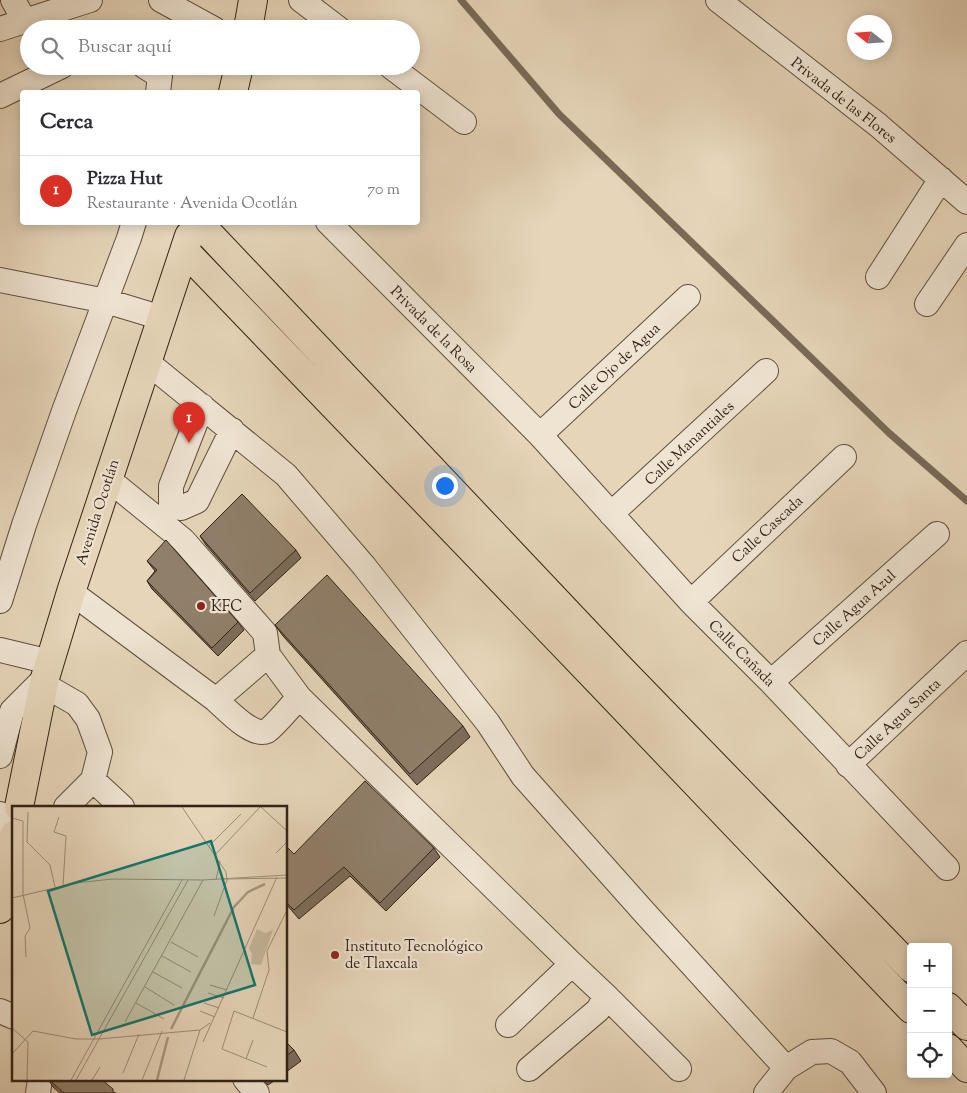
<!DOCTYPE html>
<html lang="es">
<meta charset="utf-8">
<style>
:root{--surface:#fff;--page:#f7f7f7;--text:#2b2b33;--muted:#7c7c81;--line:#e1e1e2;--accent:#d93025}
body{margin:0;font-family:"Sorts Mill Goudy",serif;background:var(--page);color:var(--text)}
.controls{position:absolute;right:15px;bottom:15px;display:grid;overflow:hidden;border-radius:5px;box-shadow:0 2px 12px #0003}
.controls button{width:45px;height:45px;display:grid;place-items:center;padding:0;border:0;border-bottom:1px solid var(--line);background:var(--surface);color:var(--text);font:25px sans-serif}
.compass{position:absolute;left:847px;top:15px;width:45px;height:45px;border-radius:50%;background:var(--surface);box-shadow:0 2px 12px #0003;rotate:287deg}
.you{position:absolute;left:444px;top:485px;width:18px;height:18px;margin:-12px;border:4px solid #fff;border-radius:50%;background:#1a73e8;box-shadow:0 0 0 8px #1a73e833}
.badge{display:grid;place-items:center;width:32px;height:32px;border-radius:50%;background:var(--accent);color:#fff;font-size:16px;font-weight:700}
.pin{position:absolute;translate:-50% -41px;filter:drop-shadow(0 1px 2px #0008)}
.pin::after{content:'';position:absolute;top:26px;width:18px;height:15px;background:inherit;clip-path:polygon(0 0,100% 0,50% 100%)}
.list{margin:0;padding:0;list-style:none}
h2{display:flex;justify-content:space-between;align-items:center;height:65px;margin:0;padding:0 20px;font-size:21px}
h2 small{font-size:16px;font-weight:400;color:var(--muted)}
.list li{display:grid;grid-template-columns:32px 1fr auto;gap:15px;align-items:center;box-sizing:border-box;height:70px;padding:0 20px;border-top:1px solid var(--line)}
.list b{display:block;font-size:19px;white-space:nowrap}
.list p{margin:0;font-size:16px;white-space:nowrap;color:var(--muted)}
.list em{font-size:16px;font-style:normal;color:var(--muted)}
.icon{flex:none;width:28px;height:28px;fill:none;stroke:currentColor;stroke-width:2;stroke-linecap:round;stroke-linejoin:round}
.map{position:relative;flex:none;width:967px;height:1093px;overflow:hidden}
.search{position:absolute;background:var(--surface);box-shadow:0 2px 12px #0003;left:20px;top:20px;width:400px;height:55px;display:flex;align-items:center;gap:12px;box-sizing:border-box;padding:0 18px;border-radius:28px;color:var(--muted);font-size:19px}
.panel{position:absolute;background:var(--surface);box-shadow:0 2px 12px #0003;left:20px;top:90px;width:400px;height:135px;border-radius:5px}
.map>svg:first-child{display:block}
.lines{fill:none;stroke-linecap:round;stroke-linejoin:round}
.stream{stroke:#796956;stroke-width:7}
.minor-casing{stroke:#5f4f3e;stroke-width:26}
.major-casing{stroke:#322215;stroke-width:30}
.minor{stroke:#efe4d2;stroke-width:24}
.major{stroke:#e6d5b9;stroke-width:28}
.wall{fill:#7c6d5b;stroke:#322215}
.building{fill:#907f6a;stroke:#322215}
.poi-dot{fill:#8f2418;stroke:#efe4d2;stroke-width:2}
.labels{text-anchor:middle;stroke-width:4.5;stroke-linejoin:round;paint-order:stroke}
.street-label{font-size:15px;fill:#322215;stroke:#efe4d2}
.poi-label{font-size:15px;fill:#322215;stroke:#efe4d2;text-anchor:start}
.inset-river{fill:none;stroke:#a99881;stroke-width:2.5}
.inset-road{fill:none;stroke:#9e8d77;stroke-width:1}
.view{fill:#0f766e;fill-opacity:0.15;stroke:#0f766e;stroke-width:2.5}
.inset-edge{fill:none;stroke:#322215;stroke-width:2.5}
</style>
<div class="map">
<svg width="967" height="1093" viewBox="0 0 967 1093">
<rect width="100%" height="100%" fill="#e6d5b9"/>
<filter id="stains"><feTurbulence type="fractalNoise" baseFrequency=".004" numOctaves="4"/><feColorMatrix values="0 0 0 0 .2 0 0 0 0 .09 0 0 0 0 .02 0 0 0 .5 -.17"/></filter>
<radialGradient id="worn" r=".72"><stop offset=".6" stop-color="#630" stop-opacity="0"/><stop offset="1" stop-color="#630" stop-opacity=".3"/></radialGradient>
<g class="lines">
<path class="stream" d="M461 0 559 114 889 433 967 501"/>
<defs>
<path id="minor" d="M13 0 24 20
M161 0 214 29
M301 0 339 29
M718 0 878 125 967 202
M0 29 90 0
M144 66 160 76 158 92
M390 66 464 122
M0 96 62 66
M328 222 540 435 691 602 771 682 947 868
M878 277 941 179
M0 280 106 301 162 318
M927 304 967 245
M147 362 286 475 364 566 488 723 523 776 644 912 786 1068 766 1093
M202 406 171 486V505L181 508 197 501 232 430
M540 435 688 297
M108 479 183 540 265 633 268 655
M611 514 766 371
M71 592 216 700 268 655 299 697 572 964 508 1025
M0 601 24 525 64 411 129 238 134 222
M691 602 844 457
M0 650 50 662
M771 682 937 534
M44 685 77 704 88 719 100 752 93 780 66 807
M216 700C226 709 253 738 267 731 273 727 293 704 299 697
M0 756 12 711 45 678
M848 765 967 653
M93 780 122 807
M0 814 12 846
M606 996 679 1069
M0 1011 14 1017
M786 1068 812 1052 831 1051 850 1062 874 1093
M529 1069 598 1010 606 996 572 964
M245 1079 257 1093
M38 1093 40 1079"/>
<path id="major" d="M248 29 253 0
M233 92 239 66
M198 222 620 668 911 968
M185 251 601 684 911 1009
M19 807 45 678 71 592 189 236
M0 909 14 835
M948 1007 967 1026
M948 1048 967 1068"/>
</defs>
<use href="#minor" class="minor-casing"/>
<use href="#major" class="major-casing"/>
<use href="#minor" class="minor"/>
<use href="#major" class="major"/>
</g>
<path class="wall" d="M200 536 296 550 301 558 255 601 206 545Z
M147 561 238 622 244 630 218 656 152 589 147 581 155 571Z
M275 625 463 726 470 737 417 785 283 636Z
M286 846 294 854 434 848 440 857 386 911 350 876 299 919 286 904Z
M286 1042 294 1050 301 1061 286 1072Z
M48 1079 116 1093H60L53 1087Z
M263 1079H277L268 1085Z"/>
<path class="building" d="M242 494 296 550 250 593 200 536Z
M166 540 238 622 212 648 147 581 157 570 147 561Z
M327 575 463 726 410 774 275 625Z
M365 781 434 848 380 903 344 867 294 910 286 902V846L294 854Z
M286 1042 294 1050 286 1056Z
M48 1079H101L113 1089V1093H64Z"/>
<g class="poi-dot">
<circle cx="201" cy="606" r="5"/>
<circle cx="335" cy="955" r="5"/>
</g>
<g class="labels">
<g class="street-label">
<text transform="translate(844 100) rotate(38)" y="5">Privada de las Flores</text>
<text transform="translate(434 329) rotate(45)" y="5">Privada de la Rosa</text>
<text transform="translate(614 366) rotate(-43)" y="5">Calle Ojo de Agua</text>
<text transform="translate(689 443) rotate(-43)" y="5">Calle Manantiales</text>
<text transform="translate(97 512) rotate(-72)" y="5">Avenida Ocotlán</text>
<text transform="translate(767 529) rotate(-43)" y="5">Calle Cascada</text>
<text transform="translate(854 608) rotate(-42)" y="5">Calle Agua Azul</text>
<text transform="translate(742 653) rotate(45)" y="5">Calle Cañada</text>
<text transform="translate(897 719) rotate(-43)" y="5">Calle Agua Santa</text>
</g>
<g class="poi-label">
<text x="211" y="611">KFC</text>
<text x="345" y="951">Instituto Tecnológico<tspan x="345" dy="17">de Tlaxcala</tspan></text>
</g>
</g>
<g transform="translate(12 806)">
<rect width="275" height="275" fill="#e6d5b9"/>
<path d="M245 123 253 127 261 124 249 159 239 158 240 148 237 142Z" fill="#c7b79d"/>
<path class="inset-river" d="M159 223 222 101 236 86 253 78M145 274 156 231"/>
<path class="inset-road" d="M170 1 214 66 215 74 202 110M249 1 275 25M16 6 15 36 38 59 43 81M0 8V12L11 15V88L18 122 13 130 14 151M47 11 42 26 54 30 51 80M197 40 229 8M264 47 275 36M203 49 248 1M212 73 275 72M204 74 208 55M0 92 64 77 100 73 191 74 275 69M159 136 186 151M150 150 179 166M141 166 170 182M198 179 215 184M133 181 162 199M196 187 212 192M124 197 152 213M192 197 207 202M188 205 203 211M241 212 257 164 255 145 275 104M113 216 191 74M0 222 16 236 15 274M191 236 265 71M0 248 21 225 64 233H87L188 224 198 217M234 253 241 234M255 261 210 243 222 205 275 226M111 267 127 228M59 274 170 74M64 274 176 74M80 274 88 261M130 274 150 225M172 274 188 224"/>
<path class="view" d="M199 35 243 179 80 229 36 85Z"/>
<rect width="275" height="275" class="inset-edge"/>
</g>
<rect width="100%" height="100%" filter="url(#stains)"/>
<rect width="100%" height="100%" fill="url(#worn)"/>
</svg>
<div class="controls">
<button>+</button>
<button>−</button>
<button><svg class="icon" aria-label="locate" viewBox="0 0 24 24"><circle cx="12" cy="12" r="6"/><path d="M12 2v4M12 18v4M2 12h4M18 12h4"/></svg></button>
</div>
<svg class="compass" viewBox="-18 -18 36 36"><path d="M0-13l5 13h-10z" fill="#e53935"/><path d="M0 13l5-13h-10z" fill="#7c7c81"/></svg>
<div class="you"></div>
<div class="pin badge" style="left:189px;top:443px">1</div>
<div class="search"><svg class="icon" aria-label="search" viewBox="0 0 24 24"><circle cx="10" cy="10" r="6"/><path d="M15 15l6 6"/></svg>Buscar aquí</div>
<section class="panel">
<h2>Cerca<small></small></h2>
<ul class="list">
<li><span class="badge">1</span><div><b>Pizza Hut</b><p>Restaurante · Avenida Ocotlán</p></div><em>70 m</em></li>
</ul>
</section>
</div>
